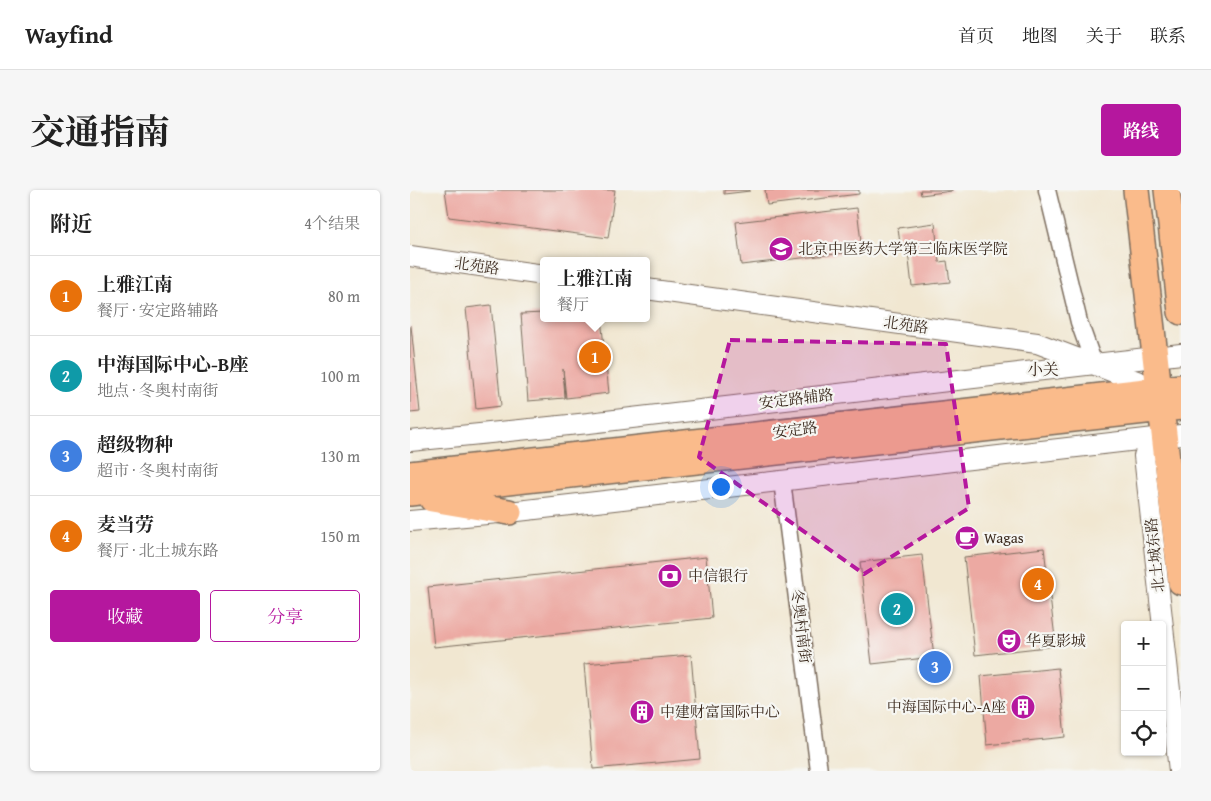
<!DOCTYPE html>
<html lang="zh">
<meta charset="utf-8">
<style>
:root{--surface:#fff;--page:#f6f6f6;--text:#222;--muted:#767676;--line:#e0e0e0;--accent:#b5179e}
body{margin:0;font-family:"Gentium Book Plus","Noto Serif SC",serif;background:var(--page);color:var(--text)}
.controls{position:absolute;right:15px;bottom:15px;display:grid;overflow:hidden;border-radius:5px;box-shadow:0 1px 4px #0004}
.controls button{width:45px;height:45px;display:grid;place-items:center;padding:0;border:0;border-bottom:1px solid var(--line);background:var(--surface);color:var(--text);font:25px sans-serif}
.you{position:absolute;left:310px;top:296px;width:18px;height:18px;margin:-12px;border:4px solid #fff;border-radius:50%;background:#1a73e8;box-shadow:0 0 0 8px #1a73e833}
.badge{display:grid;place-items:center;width:32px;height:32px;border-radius:50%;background:var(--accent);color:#fff;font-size:16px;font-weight:700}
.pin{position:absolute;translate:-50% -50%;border:2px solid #fff;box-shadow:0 1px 5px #0006}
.popup{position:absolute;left:130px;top:67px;width:110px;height:65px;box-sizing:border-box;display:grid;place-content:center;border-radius:5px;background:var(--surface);filter:drop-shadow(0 1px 4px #0005);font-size:16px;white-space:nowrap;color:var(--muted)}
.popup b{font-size:19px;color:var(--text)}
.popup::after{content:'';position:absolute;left:50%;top:100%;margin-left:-10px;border:10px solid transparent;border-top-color:var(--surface)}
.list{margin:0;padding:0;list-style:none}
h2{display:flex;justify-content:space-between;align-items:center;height:65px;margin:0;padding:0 20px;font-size:21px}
h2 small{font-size:16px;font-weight:400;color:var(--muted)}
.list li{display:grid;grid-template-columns:32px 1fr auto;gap:15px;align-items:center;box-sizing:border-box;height:80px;padding:0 20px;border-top:1px solid var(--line)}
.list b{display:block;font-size:19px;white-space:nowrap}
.list p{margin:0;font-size:16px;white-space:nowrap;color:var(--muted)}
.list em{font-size:16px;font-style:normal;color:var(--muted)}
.actions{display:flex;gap:10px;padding:15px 20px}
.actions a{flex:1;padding:11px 0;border:1px solid var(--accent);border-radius:5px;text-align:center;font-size:18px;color:var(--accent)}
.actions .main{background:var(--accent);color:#fff}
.icon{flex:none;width:28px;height:28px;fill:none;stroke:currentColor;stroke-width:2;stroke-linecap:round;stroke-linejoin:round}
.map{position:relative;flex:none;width:771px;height:581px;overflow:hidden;border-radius:5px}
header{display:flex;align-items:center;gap:30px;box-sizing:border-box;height:70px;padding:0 25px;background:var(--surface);border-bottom:1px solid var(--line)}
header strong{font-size:24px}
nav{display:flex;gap:28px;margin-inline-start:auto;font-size:18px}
.intro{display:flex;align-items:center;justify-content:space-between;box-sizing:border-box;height:120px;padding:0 30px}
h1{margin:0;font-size:35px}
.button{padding:12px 22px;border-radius:5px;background:var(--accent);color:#fff;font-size:18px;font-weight:700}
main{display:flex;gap:30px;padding:0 30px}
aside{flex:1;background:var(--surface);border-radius:5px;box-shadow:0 1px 4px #0004}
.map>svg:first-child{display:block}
.building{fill:#eca9a2}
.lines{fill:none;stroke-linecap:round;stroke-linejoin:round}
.minor-casing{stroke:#7b6c5d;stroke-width:19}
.tertiary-casing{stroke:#7b6c5d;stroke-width:22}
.primary-casing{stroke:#7b6c5d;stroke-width:28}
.minor{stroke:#fff;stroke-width:16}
.tertiary{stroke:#fff;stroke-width:20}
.primary{stroke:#fabb8b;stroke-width:25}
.marked{fill:#b5179e;fill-opacity:0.2;stroke:#b5179e;stroke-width:4;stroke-dasharray:10 6;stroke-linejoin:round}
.labels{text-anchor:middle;stroke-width:4.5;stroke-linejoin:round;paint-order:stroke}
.poi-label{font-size:15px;fill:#3b2a1e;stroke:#f6f6f2;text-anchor:start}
.street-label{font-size:15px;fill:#3b2a1e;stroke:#f6f6f2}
.neighbourhood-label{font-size:16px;fill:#3b2a1e;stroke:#f6f6f2}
</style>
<header>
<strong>Wayfind</strong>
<nav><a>首页</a><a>地图</a><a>关于</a><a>联系</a></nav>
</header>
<div class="intro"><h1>交通指南</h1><a class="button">路线</a></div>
<main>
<aside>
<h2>附近<small>4个结果</small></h2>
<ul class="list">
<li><span class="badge" style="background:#e8710a">1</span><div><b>上雅江南</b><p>餐厅 · 安定路辅路</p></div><em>80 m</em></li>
<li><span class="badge" style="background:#0f9aa8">2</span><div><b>中海国际中心-B座</b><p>地点 · 冬奥村南街</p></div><em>100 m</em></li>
<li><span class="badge" style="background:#3f7fe0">3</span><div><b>超级物种</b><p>超市 · 冬奥村南街</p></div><em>130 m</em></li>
<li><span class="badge" style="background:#e8710a">4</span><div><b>麦当劳</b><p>餐厅 · 北土城东路</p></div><em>150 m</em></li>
</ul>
<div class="actions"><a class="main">收藏</a><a>分享</a></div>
</aside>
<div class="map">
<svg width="771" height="581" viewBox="0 0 771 581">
<rect width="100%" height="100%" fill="#f6f6f2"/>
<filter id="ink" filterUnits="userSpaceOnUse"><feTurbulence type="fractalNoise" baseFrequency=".02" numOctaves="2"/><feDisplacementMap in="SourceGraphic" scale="10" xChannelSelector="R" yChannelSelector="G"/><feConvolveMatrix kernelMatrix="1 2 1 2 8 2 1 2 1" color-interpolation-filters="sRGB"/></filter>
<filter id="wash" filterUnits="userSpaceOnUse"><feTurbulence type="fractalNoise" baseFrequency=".0096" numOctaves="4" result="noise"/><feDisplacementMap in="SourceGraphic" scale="20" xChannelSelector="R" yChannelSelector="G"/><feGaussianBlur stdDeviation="1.12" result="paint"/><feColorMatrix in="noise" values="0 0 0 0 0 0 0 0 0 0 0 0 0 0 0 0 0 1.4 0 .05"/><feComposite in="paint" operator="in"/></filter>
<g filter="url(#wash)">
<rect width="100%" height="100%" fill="#f1e7d1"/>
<g id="blocks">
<path class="building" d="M35 0H205L198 48 39 27Z
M314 0H340V1L314 4Z
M355 0H449V4L357 15Z
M510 0H542V1L511 5Z
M447 18 452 61 331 75 326 32Z
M525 33 529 72 537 71 540 92 502 96 497 53 490 54 488 38Z
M81 115 91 216 66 219 56 118Z
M134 123V128H149V130L191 128 199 203 156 208 153 179 155 208 118 211 111 124Z
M0 136H1L10 222 0 223Z
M634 358 646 456 565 465 554 367Z
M512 365 524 467 462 474 450 372Z
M296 367 302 428 24 457 18 397Z
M281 465 290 569 183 579 174 474Z
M648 478 655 547 577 555 571 486Z"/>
</g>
</g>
<g filter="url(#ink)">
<use href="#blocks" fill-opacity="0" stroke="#7b6c5d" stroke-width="1"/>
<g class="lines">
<defs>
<path id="minor" d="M637 0 669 132 684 174
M372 291 409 581"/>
<path id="tertiary" d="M0 66 134 85
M236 99 627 153 748 199
M754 247 734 266 769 581
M0 251 179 233 771 164
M0 331 99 322 771 245"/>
<path id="primary" d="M726 0 771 392
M757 0 771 122
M0 284 771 197
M0 303 771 217
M22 309 99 322"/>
</defs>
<use href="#minor" class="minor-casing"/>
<use href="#tertiary" class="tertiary-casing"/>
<use href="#primary" class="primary-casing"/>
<use href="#minor" class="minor"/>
<use href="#tertiary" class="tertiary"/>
<use href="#primary" class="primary"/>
</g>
</g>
<path class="marked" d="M320 150 536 154 559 318 454 384 289 267Z"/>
<defs>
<symbol id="university-disc" viewBox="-11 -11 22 22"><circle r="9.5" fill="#b5179e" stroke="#f6f6f2"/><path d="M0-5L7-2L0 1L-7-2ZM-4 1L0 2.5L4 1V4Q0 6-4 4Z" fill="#fff"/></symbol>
<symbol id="cafe-disc" viewBox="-11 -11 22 22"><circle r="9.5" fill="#b5179e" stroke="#f6f6f2"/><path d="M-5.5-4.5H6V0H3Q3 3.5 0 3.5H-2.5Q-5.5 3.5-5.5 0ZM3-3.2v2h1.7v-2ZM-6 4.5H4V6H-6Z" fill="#fff"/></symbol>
<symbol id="bank-disc" viewBox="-11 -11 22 22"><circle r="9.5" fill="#b5179e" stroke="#f6f6f2"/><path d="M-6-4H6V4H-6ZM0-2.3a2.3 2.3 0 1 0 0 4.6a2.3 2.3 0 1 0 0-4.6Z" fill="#fff"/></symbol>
<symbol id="theatre-disc" viewBox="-11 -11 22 22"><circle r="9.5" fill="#b5179e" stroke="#f6f6f2"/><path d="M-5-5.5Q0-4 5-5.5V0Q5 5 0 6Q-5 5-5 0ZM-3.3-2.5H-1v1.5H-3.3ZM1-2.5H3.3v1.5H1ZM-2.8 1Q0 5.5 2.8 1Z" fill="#fff"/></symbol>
<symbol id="building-disc" viewBox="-11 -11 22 22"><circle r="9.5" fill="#b5179e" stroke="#f6f6f2"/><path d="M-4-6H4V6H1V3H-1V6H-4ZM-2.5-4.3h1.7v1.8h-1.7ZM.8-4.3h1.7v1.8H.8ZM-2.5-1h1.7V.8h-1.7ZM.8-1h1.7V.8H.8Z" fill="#fff"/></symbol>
</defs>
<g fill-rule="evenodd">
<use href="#university-disc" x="357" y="45" width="28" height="28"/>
<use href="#cafe-disc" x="543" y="334" width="28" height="28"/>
<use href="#bank-disc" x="246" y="372" width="28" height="28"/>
<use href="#theatre-disc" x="585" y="437" width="28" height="28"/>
<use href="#building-disc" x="599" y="503" width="28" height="28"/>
<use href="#building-disc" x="218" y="508" width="28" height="28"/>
</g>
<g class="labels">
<g class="poi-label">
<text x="388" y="64">北京中医药大学第三临床医学院</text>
<text x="574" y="353">Wagas</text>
<text x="278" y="391">中信银行</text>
<text x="616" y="456">华夏影城</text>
<text x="596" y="522" text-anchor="end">中海国际中心-A座</text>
<text x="250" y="527">中建财富国际中心</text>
</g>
<g class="street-label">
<text transform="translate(67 76) rotate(8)" y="5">北苑路</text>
<text transform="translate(496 135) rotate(8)" y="5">北苑路</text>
<text transform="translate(386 209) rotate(-7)" y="5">安定路辅路</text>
<text transform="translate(385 240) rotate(-7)" y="5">安定路</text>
<text transform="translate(745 365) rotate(-96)" y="5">北土城东路</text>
<text transform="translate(391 436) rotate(83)" y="5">冬奥村南街</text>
</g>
<g class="neighbourhood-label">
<text x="633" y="185">小关</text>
</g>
</g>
</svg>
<div class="controls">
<button>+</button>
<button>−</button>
<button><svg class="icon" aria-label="locate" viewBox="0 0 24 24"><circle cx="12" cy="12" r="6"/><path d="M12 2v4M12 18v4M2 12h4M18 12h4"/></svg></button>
</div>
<div class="you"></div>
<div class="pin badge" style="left:185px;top:167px;background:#e8710a">1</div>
<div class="popup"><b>上雅江南</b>餐厅</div>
<div class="pin badge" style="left:487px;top:419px;background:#0f9aa8">2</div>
<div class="pin badge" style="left:525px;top:477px;background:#3f7fe0">3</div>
<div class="pin badge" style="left:628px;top:394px;background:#e8710a">4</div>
</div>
</main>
